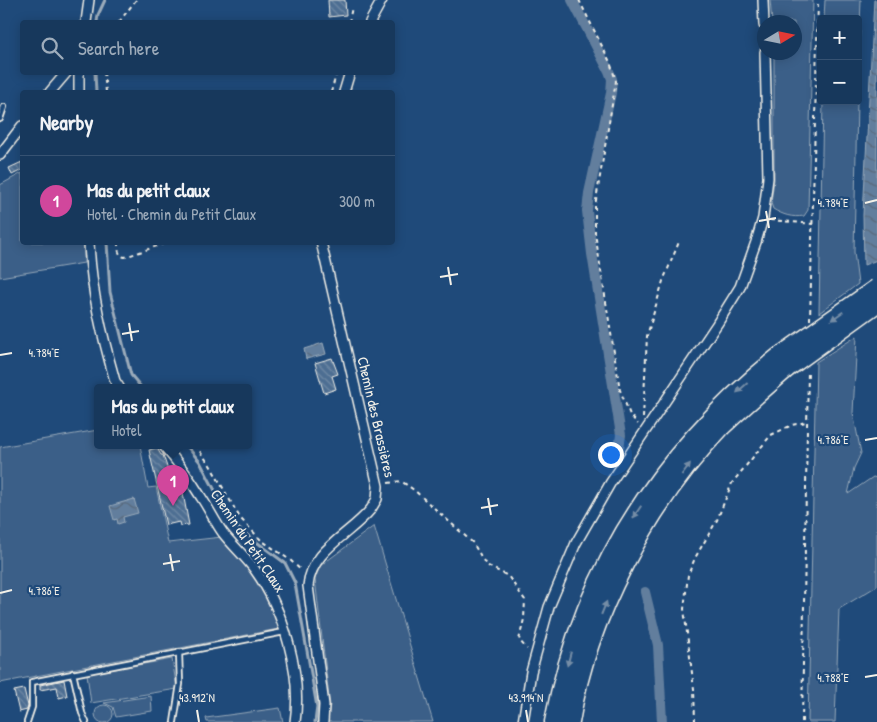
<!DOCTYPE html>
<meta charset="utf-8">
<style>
:root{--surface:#17385c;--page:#203f62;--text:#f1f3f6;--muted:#9eacbb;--line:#365272;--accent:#ff9aa2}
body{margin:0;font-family:"Patrick Hand",sans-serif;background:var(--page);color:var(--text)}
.controls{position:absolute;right:15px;top:15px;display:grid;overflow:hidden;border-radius:5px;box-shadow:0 2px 12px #0003}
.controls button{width:45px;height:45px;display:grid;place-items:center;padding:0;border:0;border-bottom:1px solid var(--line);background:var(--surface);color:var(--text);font:25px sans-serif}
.compass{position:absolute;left:757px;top:15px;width:45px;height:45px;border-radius:50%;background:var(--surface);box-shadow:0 2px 12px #0003;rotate:80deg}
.you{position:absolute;left:610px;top:454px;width:18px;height:18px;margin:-12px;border:4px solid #fff;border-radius:50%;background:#1a73e8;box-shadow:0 0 0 8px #1a73e833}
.badge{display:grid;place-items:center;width:32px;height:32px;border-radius:50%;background:var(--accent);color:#fff;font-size:16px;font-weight:700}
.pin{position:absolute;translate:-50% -41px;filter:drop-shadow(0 1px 2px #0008)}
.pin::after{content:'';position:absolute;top:26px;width:18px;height:15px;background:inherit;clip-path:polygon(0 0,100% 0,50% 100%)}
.popup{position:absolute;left:94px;top:384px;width:158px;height:65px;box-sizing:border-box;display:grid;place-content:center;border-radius:5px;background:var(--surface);filter:drop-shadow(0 1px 4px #0005);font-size:16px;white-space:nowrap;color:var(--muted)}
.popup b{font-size:19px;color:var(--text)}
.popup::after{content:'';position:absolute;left:50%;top:100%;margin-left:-10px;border:10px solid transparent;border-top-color:var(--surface)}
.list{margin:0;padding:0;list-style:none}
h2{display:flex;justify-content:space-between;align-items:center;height:65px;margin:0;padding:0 20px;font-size:21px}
h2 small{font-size:16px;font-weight:400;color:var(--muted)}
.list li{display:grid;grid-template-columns:32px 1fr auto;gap:15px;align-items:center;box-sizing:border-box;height:90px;padding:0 20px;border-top:1px solid var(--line)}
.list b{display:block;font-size:19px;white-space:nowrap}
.list p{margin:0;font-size:16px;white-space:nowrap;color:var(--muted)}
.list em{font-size:16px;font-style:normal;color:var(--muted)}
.icon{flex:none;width:28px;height:28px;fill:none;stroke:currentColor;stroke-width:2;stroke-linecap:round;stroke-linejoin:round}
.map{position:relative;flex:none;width:877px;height:722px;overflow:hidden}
.search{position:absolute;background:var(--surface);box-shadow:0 2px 12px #0003;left:20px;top:20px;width:375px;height:55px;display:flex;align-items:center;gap:12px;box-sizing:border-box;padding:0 18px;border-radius:5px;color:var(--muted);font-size:19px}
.panel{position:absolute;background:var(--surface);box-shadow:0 2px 12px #0003;left:20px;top:90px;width:375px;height:155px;border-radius:5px}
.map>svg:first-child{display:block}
.green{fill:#3a5f88;stroke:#97a8b8}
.water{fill:url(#water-waves);stroke:#9cacbb}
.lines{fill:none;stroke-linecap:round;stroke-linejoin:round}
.stream{stroke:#9cacbb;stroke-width:3}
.canal{stroke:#627e9d;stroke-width:10}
.building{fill:url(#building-back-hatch);stroke:#f4f1e8}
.lane-casing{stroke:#f4f1e8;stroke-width:8}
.street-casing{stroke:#f4f1e8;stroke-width:12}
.highway-casing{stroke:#f4f1e8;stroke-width:21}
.path{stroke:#f4f1e8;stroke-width:2;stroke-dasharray:4 4;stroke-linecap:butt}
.lane{stroke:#1f4a7a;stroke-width:4.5}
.street{stroke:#1f4a7a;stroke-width:9}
.highway{stroke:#1f4a7a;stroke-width:18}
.highway-bridge-casing{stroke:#f4f1e8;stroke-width:21;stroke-linecap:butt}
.highway-bridge{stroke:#1f4a7a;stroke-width:18}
.oneway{fill:#748da6}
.ticks{fill:none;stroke:#f4f1e8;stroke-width:2}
.labels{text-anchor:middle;stroke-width:4.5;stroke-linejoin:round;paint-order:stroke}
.street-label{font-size:15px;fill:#f4f1e8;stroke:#1f4a7a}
.ticks-label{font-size:12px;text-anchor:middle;fill:#f4f1e8;stroke:#1f4a7a;stroke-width:4.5;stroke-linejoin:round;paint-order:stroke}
</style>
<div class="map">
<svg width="877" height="722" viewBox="0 0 877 722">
<defs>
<pattern id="water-waves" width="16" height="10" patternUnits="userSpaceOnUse" patternTransform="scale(1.25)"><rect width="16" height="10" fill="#627e9d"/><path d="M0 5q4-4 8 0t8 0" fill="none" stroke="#58687a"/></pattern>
<pattern id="building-back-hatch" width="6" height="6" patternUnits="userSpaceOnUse" patternTransform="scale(1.25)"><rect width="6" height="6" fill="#4d6e92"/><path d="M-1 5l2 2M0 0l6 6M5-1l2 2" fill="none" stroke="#708aa6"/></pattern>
</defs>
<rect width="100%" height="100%" fill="#1f4a7a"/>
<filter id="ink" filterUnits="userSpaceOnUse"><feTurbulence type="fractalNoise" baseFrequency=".02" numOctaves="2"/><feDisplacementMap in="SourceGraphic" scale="10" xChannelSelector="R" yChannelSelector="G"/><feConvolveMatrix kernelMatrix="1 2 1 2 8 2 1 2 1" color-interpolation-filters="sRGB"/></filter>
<g filter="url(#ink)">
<path class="green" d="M770 0H813L808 210 804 216C792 218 783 215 773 209L771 203 774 180V53L794 52V22H772Z
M825 0H861L858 79V19H824Z
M823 101H857L854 252 858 284 819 313Z
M22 173V242L84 243V263L0 277V185Z
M857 336 853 413 861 453 854 468 848 494 873 477 877 478V586L839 609 835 722H808L816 362Z
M98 430V445H140L148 488 156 487 168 543 222 537 253 571 283 628 0 683V447Z
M374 526 433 722H327L330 705 315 579 320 566Z
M172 659 177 689 91 703 87 674Z
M151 696 152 711 116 717 113 707 104 703Z
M95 714a9 9 0 1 1 18 0a9 9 0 1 1-18 0Z
M280 708 283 722H207L206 718Z"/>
<path class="water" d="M874 0H877V260L864 265 863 215Z
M323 343 326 354 306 359 304 349Z
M134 499 138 513 123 517 124 522 118 524 117 519 114 520 110 506Z"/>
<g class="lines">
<path class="stream" d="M97 22 98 15 105 0
M95 72 96 92
M107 242 110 292 131 375 141 387
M186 445 200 462 220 500 239 529 285 563 295 583 317 707 315 722"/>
<path class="canal" d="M572 0 609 71 612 79 611 93 589 193 587 211 592 254 621 435 619 448
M645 592 658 645 662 722"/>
</g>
<path class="building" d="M328 0H345L346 15 329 17Z
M22 162V170L12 175 9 168Z
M332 358 338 374 332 376 336 389 324 393 315 363Z
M157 448 161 455H163L171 479 180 477 189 525 180 526 179 522 166 525 149 450Z
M64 680 67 696 59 698 57 687 40 690V685Z
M24 689 28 706 27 710 19 712 14 691Z"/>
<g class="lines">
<defs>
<path id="lane" d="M0 119 4 107
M73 673 82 713 86 722
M27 722 32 707V682L284 632
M174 722 180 684 179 652"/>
<path id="street" d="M763 0 764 25
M86 22 89 0
M370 22 382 0
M79 72V92
M50 92 67 72
M344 92 350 72
M0 155 22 126
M89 242C91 290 102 335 115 381L119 387
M321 242 378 486 377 499 371 509C351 534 311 550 308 586L324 705 323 722
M163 445C177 461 190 479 201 497 209 509 215 522 223 533 233 546 246 557 255 570 284 610 302 674 295 722
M523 722 531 672 549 607 576 543 611 482 717 324 740 287 756 242 763 218 768 178 765 52"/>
<path id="highway" d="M554 722C582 572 661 452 779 357
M570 722C587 617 648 502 722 426 743 406 765 387 787 368"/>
</defs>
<use href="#lane" class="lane-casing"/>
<use href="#street" class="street-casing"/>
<use href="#highway" class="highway-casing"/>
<path class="path" d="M579 0 610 62 616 81 595 206V233L620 390 630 415 638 424
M119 22 136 0
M349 22 352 7
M104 72 106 92
M331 92 337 72
M770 220 813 224
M118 242C118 249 118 256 125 257L169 242
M810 320 818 0
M643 418 647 336 663 281 679 242
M195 445 210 465 240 518 261 540 290 560 302 571
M388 483 401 481 414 490 473 543 486 565 508 576 525 600 524 619 519 640 527 649
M695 722 694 689 684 609 688 575 695 558 717 520 732 483 771 435 792 425 806 422
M802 722 808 370"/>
<use href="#lane" class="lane"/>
<use href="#street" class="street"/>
<use href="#highway" class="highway"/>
<defs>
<path id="highway-bridge" d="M779 357 877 288
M787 368 877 303"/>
</defs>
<use href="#highway-bridge" class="highway-bridge-casing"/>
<use href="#highway-bridge" class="highway-bridge"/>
</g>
<defs><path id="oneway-solid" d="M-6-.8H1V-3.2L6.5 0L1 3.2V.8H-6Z" transform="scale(1.25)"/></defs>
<g class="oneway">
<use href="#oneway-solid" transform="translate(837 316) rotate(145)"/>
<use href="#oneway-solid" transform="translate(742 388) rotate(138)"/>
<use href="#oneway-solid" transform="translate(686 469) rotate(-53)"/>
<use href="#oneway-solid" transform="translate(637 512) rotate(124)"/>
<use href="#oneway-solid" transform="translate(604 608) rotate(-68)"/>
<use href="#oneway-solid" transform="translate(569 659) rotate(105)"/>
</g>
</g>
<path class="ticks" d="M865 203 877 200M766 211 769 228M759 221 776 218M448 267 451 285M440 277 458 274M129 323 132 341M122 334 139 331M0 355 12 353M865 440 877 438M488 498 491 515M481 508 498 505M170 554 173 571M163 564 180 561M0 593 12 590M865 677 877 675M197 710 199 722M526 710 528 722"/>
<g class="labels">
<g class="street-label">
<text transform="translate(376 417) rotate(77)" y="5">Chemin des Brassières</text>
<text transform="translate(248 541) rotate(56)" y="5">Chemin du Petit Claux</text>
</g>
</g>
<g class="ticks-label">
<text x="833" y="207">4.784°E</text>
<text x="44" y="357">4.784°E</text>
<text x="833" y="444">4.786°E</text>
<text x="44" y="595">4.786°E</text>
<text x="833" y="682">4.788°E</text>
<text x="197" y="702">43.912°N</text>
<text x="526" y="702">43.914°N</text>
</g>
</svg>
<div class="controls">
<button>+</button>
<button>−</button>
</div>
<svg class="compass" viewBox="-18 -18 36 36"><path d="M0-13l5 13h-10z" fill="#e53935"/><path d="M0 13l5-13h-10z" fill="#9eacbb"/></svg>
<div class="you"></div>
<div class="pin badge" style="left:173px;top:506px;background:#d1479c">1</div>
<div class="popup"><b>Mas du petit claux</b>Hotel</div>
<div class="search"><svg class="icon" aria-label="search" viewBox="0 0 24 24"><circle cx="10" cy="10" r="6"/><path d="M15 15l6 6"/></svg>Search here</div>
<section class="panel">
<h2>Nearby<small></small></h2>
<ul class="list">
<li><span class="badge" style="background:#d1479c">1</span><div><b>Mas du petit claux</b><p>Hotel · Chemin du Petit Claux</p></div><em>300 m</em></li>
</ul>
</section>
</div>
